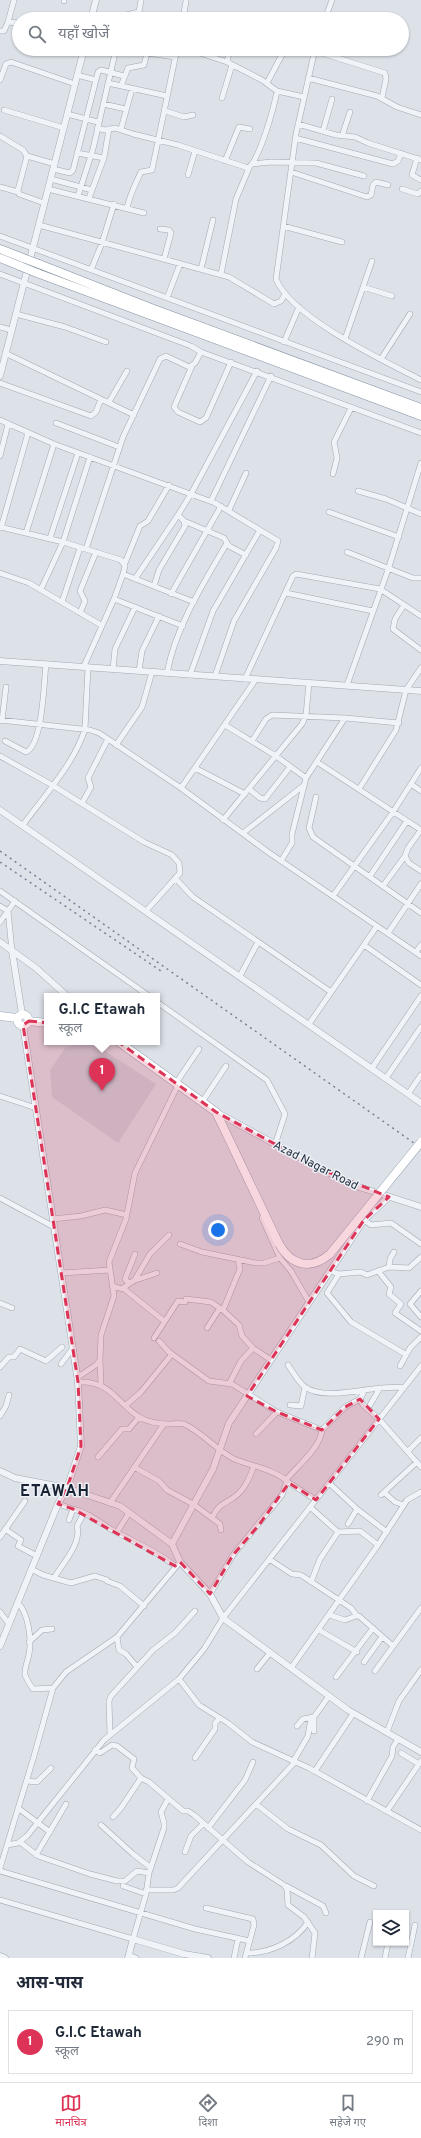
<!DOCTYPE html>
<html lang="hi">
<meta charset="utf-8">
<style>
:root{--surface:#fff;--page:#f6f6f7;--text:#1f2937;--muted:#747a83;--line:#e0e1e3;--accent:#dd3357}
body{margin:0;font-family:Overpass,"Noto Sans Devanagari",sans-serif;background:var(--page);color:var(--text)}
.controls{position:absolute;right:12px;bottom:12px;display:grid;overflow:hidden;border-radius:0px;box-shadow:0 1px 3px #0004}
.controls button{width:36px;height:36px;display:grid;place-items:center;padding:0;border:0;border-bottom:1px solid var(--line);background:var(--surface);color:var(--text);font:20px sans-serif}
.you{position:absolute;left:218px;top:1230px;width:14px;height:14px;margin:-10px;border:3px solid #fff;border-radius:50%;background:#1a73e8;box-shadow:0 0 0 6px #1a73e833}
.badge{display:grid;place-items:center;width:26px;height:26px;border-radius:50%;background:var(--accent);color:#fff;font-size:13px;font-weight:700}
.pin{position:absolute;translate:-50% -33px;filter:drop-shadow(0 1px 2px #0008)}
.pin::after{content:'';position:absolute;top:21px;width:14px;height:12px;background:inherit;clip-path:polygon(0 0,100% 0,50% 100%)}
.popup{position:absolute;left:44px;top:993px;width:116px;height:52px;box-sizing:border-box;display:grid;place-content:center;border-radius:0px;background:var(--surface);filter:drop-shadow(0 1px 3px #0005);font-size:13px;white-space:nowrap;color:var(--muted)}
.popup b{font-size:15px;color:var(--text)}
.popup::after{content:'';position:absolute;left:50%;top:100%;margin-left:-8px;border:8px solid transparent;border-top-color:var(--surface)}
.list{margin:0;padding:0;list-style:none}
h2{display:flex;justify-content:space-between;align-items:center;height:52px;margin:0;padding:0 16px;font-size:17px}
h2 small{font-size:13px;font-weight:400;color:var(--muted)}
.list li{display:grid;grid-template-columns:26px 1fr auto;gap:12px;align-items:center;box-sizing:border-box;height:64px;margin:0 8px 8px;padding:0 8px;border:1px solid var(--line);border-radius:0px}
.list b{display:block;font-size:15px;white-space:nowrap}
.list p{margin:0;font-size:13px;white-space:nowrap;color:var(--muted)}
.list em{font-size:13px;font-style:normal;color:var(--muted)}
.icon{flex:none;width:22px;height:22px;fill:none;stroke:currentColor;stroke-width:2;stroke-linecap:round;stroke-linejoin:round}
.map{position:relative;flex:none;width:421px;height:1958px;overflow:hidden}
.search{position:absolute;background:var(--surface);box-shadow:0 1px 3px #0004;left:12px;right:12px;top:12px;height:44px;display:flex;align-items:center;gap:10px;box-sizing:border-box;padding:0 14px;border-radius:22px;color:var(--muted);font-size:15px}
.sheet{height:124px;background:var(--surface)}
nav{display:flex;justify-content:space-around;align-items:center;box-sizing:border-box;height:56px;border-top:1px solid var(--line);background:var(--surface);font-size:11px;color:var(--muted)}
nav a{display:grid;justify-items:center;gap:2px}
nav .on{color:var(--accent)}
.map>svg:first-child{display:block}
.built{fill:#cbd2db}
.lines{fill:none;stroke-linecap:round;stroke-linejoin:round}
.minor-casing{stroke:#a2a9b3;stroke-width:6}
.tertiary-casing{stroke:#a2a9b3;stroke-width:7}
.primary-casing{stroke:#9ba7b6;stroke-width:9}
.trunk-casing{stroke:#8391a1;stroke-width:9}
.minor{stroke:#f0f3f7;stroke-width:5}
.tertiary{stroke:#f0f3f7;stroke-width:6}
.primary{stroke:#fff;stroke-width:8}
.trunk{stroke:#fff;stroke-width:8}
.rail{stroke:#758394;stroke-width:1.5;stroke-dasharray:2 4;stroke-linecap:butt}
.primary-bridge-casing{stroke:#9ba7b6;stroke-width:9;stroke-linecap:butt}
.trunk-bridge-casing{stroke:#8391a1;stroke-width:9;stroke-linecap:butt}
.primary-bridge{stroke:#fff;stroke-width:8}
.trunk-bridge{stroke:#fff;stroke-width:8}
.marked{fill:#dd3357;fill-opacity:0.2;stroke:#dd3357;stroke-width:3;stroke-dasharray:8 5;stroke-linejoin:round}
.labels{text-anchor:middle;stroke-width:3;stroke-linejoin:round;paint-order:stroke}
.street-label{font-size:12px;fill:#253141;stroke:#edf1f6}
.district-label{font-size:16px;font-weight:bold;letter-spacing:1px;fill:#172232;stroke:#edf1f6}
</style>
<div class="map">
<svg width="421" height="1958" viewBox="0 0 421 1958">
<rect width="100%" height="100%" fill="#dde2e9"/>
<path class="built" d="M85 1043 102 1049 156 1084 118 1143 52 1097 50 1070 66 1047Z"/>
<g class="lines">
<defs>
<path id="minor" d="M64 0V1
M122 19 126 15 139 12 141 0
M183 19 186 1
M325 19 332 0
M8 22 14 0
M0 31H4L8 22 19 23
M120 49 175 57
M188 49 227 62 262 80 277 91 304 97
M309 49 385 73 386 79 382 98
M315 49 296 134 276 279C291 317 384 361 421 380
M227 62 230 49
M77 75 96 80
M308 78 377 96 397 107 421 115
M0 80 6 64 11 62 75 84
M108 83 167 96
M267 83 285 49
M121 86 128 68 144 65 147 53
M222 98 232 65
M103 104 126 109
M4 110 64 128
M165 111 184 117 193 115
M67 114 98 122
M298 124 336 135 355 137 368 143 421 160
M97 128 105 130 115 128 133 134 178 145 248 168C260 159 274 107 277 91
M121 129 132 89
M323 131 332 99
M0 136 23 150 27 156 18 190 19 194 44 203
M342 136 350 112
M295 138 393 164 398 161 401 153
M77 153 104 158
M27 156 55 164
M417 158 412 175 421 180
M225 161 239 127 250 129
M252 164 271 162 316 163 364 176
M53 169 70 173 73 170 98 72 101 70 124 76
M291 172 367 197 371 195 373 185 376 182 388 185
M188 175 195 151
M51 179 92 190
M0 187 18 192
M48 189 144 213
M402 189 418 194 421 191
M78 196 93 149 116 49
M89 198 104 158 109 129
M127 208C130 194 135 185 141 172L152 170 177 49
M39 225 229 277 274 304 281 301 285 294
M283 226 342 242
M160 229 169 230 171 233 164 259
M0 236 421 392
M201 269 213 220
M91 270 102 243 114 204
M0 274 191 346 201 352 421 433
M221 274 236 199 249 168
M363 287 392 296
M167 298 180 264
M16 314 65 327 106 342
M0 327 11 330
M345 339 372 261
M284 342 299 307
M5 353 134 415
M381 359 410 314
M192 366 174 407 178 412 200 422 206 418 231 362
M0 383 91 416 96 412 101 399
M109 402 127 371
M0 420 54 444 215 503 278 541 276 548 234 621 215 676
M56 423 119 447
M0 456 8 424
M333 474 337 458 334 442 351 408
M358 491 386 499 421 514
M211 501 271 376
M229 510 246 473
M329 512 399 537
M184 521 224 538 229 546 246 555
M0 527 63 542 121 560 125 566 123 574 194 602
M1 528 28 433
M26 533 54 444
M50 538 78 453
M86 549 123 437 160 359 166 356 189 367 195 363 201 352
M347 552 413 578H421
M125 563 140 526 148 521 169 485
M0 573 29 583 101 625
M135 579 178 515
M154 586 159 570 185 526 184 521 178 515 191 494 257 371
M41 589 63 542 90 457
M286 593 373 611
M171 594 221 506
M114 599 183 626
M62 602 80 548
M404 605 395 619 393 629 421 650
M80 613 85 601 80 591 96 552
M84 666 114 599 123 574
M113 669 115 649 135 607
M139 671 142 651 159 616
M167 673C176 626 203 584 227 543
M190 675 213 611 260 530
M245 679 293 576 296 574 380 589 421 616
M347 685 389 567 421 463
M0 720 90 730 99 733 181 788 268 852 421 956
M2 721 6 687
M225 725 276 756 306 778
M5 741 26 752C43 745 44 680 46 664
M252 741 266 719 272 715 345 718 399 723
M116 745 142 707 152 672
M0 756 52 785 144 842 172 855 179 863 180 873 146 911
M317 762 421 830
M195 768 245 794
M411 784 421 791
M181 788 256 679
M249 789 260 798 265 799 290 767
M359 789 396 730 406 690 421 668
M316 797 309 828 313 837 421 913
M82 803 91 787 88 778 108 739
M223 820 302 724 306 715 309 683
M23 825C44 796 74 764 85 729L88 667
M421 830 408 848 405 856 409 863 421 871
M243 833 303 786
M281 861 292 843V834L306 778 345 718
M370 876 407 821
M175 878 193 897 331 992
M383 886 405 856
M0 891 149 996
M333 896 393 812 421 768
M0 906 8 911 12 951
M0 922 15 901
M388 933 421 884
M364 945 421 985
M416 952 421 945
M240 976 258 942
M157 1002 267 1080 285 1114 275 1145
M309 1024 377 926
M372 1068 421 996
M386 1078 421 1027
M176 1083 199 1049
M408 1094 421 1075
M0 1096 36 1108
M202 1102 226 1066
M0 1198 54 1227
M264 1214 262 1218 280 1258 291 1271 309 1302
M53 1219 81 1216 105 1210 127 1215
M364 1220 371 1225 391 1223 421 1244
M180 1244 202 1252 256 1263H264L280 1258
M389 1267 390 1259 394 1252
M330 1271 339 1274 361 1272 367 1275 389 1267 409 1268 421 1257
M378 1271 391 1287 389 1294 401 1304 395 1313 421 1331
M61 1273 110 1270
M339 1274 327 1293 351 1322 405 1354
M134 1281 150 1254 169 1235
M129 1283 125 1279 135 1254
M113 1286 122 1289 133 1281 157 1273
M123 1288 164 1321
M421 1291 410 1304 421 1317
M186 1299 211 1302 224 1311 239 1325 242 1336 253 1348 271 1360
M0 1303 12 1308
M223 1310 240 1269 238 1259
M207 1328 220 1308
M154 1338 178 1301 185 1302
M159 1341 169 1352 209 1381 232 1384 277 1412 322 1430 345 1407 360 1399
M100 1360 101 1385
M61 1364 73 1348
M288 1365C293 1372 298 1382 305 1387 323 1400 362 1389 382 1388 390 1388 397 1386 404 1388
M400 1366 410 1348 421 1337
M0 1367 9 1357H14L20 1349 46 1361 62 1347
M78 1377 96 1365 100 1360 101 1335 114 1296 109 1262 126 1219 135 1173 178 1085
M78 1382C110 1380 117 1403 139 1417 148 1422 158 1424 169 1424 173 1424 179 1423 184 1424 202 1432 216 1450 234 1459 251 1466 273 1469 287 1481L282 1495 233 1555 210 1594
M229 1384 241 1361 253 1348
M365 1390 360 1399 363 1405 379 1419 421 1467
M126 1405 141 1392 172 1354
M290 1405 301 1406 305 1387
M370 1405 380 1388
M0 1416 6 1406 9 1395
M256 1434 277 1412
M408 1451 421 1438
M98 1457 122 1429H129L139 1417
M134 1467 159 1481 167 1490 193 1504
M286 1480C297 1466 320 1449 322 1430
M288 1482 316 1500
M329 1483 357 1509 348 1524
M386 1494 395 1502 404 1505
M381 1495 417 1462
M110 1503 164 1424
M58 1504 73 1509 69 1520
M193 1504 220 1524 221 1530
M310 1507 338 1532 360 1531 378 1545
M73 1509C88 1512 100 1523 114 1531 134 1542 157 1551 175 1566
M357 1509 387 1532
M212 1518C219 1502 227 1504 238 1494 246 1487 250 1476 254 1466
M5 1529 21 1540 18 1546 37 1556
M117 1532 129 1513
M0 1537 25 1501
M269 1559 292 1574 301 1575 351 1608 357 1616
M31 1569 43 1575 71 1583 95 1576 107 1580
M54 1578C63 1563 82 1543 77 1526L84 1513
M107 1581 120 1586 144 1606
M311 1582 320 1559 338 1532
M18 1603C28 1613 32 1639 29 1654 28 1661 24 1668 25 1675 27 1680 30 1685 33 1689L53 1688
M0 1612 9 1624
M329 1615 345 1620 356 1616H359L393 1646
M319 1630 357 1652
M117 1637 119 1650 126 1654 137 1667
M29 1642 42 1630 52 1629
M364 1662 382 1637
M291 1668 378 1545 407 1500 421 1492
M257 1669 270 1653
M375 1671 421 1608
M336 1677 373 1628
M179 1679 199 1705 228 1723 252 1742 309 1768 421 1830
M314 1717V1731
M297 1726 303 1719 314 1717 329 1696
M387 1732 399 1701 421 1670
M110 1735 109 1701 111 1696 153 1650 175 1633 195 1611
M95 1750 100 1753 112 1745 117 1746 134 1759 132 1768 141 1778 121 1808 113 1817
M401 1753 419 1764
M195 1758 215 1729V1723L219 1719
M293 1762 308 1736 311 1718
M315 1771 353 1714
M141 1778 149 1782 183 1811H188L194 1815 248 1862 284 1885 287 1889 288 1905 304 1917 315 1933 312 1958
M27 1781 37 1782 51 1768
M367 1801 392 1756 393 1747 398 1739
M256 1804 288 1829 321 1845 354 1876 374 1886
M18 1808 50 1832
M387 1811 421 1761
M101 1825 133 1854 151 1868
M208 1828 245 1780 253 1762
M20 1842 38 1856 90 1874 117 1881H125L137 1871 149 1873
M7 1845 18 1843 27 1836 104 1740 179 1679 204 1649 223 1618 421 1366
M185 1852 191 1836 203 1824
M36 1855 66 1804
M0 1868 34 1756 53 1688 66 1672 117 1637 180 1562
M0 1871 195 1929 250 1941
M123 1886 146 1894
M286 1886 323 1906 326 1913
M146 1890H173L178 1888 295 1762
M0 1900 133 1939 146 1894 149 1873 164 1828V1823L161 1812 168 1799
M206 1908 253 1919 254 1925 245 1958
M247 1953C270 1953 295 1942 308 1922
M129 1955 136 1958
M234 1958 238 1939
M361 1958 370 1922
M385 1958 388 1943
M408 1958 415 1925"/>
<path id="tertiary" d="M91 19 96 0
M0 376 84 49
M0 661 421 691
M0 810 421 1103
M0 942 36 968 67 996
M12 951 22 1014
M216 1112 321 1169 359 1187 421 1207
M0 1471 15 1478 67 1488 120 1506 172 1544 180 1562 210 1594 223 1618 348 1710 421 1752
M172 1544 213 1469 229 1423 364 1220 389 1197
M0 1646 58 1504 67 1488 81 1446 78 1382 23 1025
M0 1956 5 1958
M128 1958 133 1939 184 1954 208 1958"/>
<path id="primary" d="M17.5 1020a5.5 5.5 0 1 1 11 0a5.5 5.5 0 1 1-11 0Z
M0 1016 17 1018
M29 1021 47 1023
M119 1042 216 1112 279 1244"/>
<path id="trunk" d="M0 249 23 258
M0 258 20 266
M39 264 151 308 421 408
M37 273 421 416"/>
</defs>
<use href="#minor" class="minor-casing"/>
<use href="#tertiary" class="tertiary-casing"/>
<use href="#primary" class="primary-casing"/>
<use href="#trunk" class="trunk-casing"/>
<use href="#minor" class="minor"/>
<use href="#tertiary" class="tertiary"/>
<use href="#primary" class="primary"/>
<use href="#trunk" class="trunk"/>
<path class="rail" d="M0 851 421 1148
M0 862 161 971"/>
<defs>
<path id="primary-bridge" d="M279 1244C291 1265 310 1271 330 1254L421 1142"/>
<path id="trunk-bridge" d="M23 258 39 264
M20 266 37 273"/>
</defs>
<use href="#primary-bridge" class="primary-bridge-casing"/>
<use href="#trunk-bridge" class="trunk-bridge-casing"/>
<use href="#primary-bridge" class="primary-bridge"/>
<use href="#trunk-bridge" class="trunk-bridge"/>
</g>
<path class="marked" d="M29 1021 82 1026 113 1038 216 1112 321 1169 389 1197 364 1220 247 1396 277 1412 322 1430 345 1407 360 1399 379 1419 316 1500 289 1483 259 1525 233 1555 210 1594 180 1562 175 1566 73 1509 58 1504 67 1488 81 1446 78 1382 23 1025Z"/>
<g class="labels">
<g class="street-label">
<text transform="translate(316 1165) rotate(27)" y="4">Azad Nagar Road</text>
</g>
<g class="district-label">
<text x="55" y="1496">ETAWAH</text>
</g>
</g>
</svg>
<div class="controls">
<button><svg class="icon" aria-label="layers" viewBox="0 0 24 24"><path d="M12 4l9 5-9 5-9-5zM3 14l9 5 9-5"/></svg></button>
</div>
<div class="you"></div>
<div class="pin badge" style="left:102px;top:1091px">1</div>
<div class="popup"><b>G.I.C Etawah</b>स्कूल</div>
<div class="search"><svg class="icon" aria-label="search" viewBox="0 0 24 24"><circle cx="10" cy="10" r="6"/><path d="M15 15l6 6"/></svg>यहाँ खोजें</div>
</div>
<section class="sheet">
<h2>आस-पास<small></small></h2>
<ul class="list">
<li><span class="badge">1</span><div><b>G.I.C Etawah</b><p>स्कूल</p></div><em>290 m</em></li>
</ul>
</section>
<nav>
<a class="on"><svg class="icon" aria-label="map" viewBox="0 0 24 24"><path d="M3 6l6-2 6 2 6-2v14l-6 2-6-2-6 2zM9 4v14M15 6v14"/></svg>मानचित्र</a>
<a><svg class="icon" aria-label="directions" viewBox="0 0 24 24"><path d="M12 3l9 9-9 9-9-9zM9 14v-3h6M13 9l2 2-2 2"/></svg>दिशा</a>
<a><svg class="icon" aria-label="saved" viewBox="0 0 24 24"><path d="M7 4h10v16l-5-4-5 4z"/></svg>सहेजे गए</a>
</nav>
